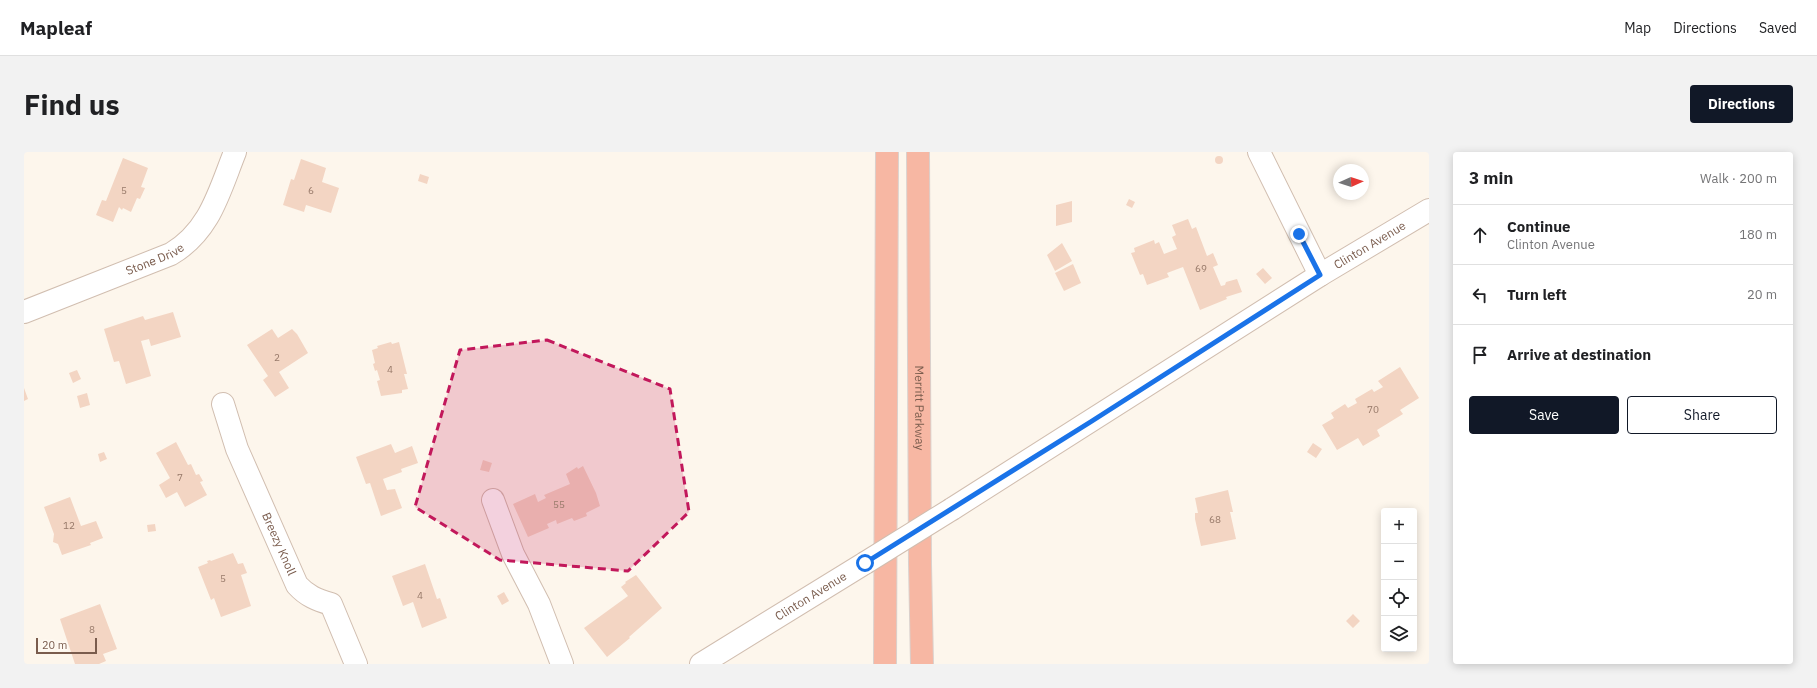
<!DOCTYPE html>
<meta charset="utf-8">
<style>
:root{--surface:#fff;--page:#f2f2f2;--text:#202124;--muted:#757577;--line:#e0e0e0;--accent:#111827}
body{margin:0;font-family:"IBM Plex Sans",sans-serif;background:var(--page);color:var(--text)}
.controls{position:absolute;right:12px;bottom:12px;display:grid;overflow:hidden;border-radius:4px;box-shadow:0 2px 10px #0003}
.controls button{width:36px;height:36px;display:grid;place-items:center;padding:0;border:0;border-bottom:1px solid var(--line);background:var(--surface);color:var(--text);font:20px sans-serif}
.compass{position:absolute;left:1309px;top:12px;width:36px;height:36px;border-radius:50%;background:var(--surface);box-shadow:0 2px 10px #0003;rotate:87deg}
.scale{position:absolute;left:12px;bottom:10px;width:61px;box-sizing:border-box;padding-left:4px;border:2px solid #7a5c4d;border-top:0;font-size:11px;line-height:14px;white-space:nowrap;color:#7a5c4d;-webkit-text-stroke:3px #fffaf3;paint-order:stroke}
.stop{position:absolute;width:12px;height:12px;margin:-9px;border:3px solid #1a73e8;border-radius:50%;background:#fff}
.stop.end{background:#1a73e8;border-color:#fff;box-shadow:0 1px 4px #0008}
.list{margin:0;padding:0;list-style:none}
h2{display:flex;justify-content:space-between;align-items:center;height:52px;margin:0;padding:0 16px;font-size:17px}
h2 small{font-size:13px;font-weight:400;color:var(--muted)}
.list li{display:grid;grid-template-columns:26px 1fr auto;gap:12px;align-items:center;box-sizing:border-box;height:60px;padding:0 16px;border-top:1px solid var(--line)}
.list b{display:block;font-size:15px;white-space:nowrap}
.list p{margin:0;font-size:13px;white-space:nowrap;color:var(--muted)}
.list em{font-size:13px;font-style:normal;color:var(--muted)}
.actions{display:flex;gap:8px;padding:12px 16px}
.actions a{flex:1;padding:9px 0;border:1px solid var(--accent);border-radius:4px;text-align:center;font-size:14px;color:var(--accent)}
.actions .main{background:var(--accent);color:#fff}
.icon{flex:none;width:22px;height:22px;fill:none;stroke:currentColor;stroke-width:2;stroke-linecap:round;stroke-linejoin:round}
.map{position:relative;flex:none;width:1405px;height:512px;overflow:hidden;border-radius:4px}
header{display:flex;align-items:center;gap:24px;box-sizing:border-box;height:56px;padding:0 20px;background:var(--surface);border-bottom:1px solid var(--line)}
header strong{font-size:19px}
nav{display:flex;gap:22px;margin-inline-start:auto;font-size:14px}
.intro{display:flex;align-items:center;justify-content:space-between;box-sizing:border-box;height:96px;padding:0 24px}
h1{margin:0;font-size:28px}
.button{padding:10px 18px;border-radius:4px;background:var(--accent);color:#fff;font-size:14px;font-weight:700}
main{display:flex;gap:24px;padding:0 24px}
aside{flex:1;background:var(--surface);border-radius:4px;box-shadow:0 2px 10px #0003}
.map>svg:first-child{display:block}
.building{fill:#f3d5c3}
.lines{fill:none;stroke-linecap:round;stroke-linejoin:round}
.minor-casing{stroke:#d1beb0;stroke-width:24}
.highway-casing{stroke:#dad1cd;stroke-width:24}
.minor{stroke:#fff;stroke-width:22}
.highway{stroke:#f7b7a3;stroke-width:22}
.minor-bridge-casing{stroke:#d1beb0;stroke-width:24;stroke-linecap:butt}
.minor-bridge{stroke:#fff;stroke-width:22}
.route{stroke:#1a73e8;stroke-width:5}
.marked{fill:#c2185b;fill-opacity:0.2;stroke:#c2185b;stroke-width:3;stroke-dasharray:8 5;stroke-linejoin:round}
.labels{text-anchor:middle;stroke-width:3;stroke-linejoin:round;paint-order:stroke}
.number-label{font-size:10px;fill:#987a6a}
.street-label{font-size:12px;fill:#7a5c4d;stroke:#fffaf3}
</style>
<header>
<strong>Mapleaf</strong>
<nav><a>Map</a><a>Directions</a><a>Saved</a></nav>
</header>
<div class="intro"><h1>Find us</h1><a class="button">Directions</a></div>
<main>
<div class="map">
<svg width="1405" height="512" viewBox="0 0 1405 512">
<rect width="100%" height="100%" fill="#fdf6ec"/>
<path class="building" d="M1191 8a4 4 0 1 1 8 0a4 4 0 1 1-8 0Z
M99 6 124 16 117 35 121 36 116 47 113 46 107 60 99 56 98 58 95 55 89 70 72 63 78 48 82 49Z
M277 7 302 16 298 30 315 36 307 61 282 53 280 60 259 53 267 27 270 28Z
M396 22 405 25 403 32 394 29Z
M1105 47 1111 50 1108 56 1102 53Z
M1048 49V70L1032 74V53Z
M1164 67 1168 77 1172 75 1183 104 1189 101 1194 113 1189 115 1197 134 1201 133 1202 130 1213 127 1218 140 1202 145 1203 147 1176 158 1159 115 1143 121 1145 125 1123 133 1119 122 1116 123 1107 101 1111 100 1110 96 1130 88 1131 92 1135 90 1140 102 1153 97 1148 85 1152 83 1148 73Z
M1038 91 1048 109 1031 119 1023 103Z
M1049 112 1057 131 1040 139 1031 121Z
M1239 116 1248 126 1241 132 1232 122Z
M149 160 157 185 127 194 125 187 117 189 127 224 102 232 95 209 90 210 80 177 119 164 121 168Z
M248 177 254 186 268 177 273 182 284 201 255 220 265 236 251 245 239 228 244 224 223 193Z
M367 190 368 192 375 190 383 222H380L384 237 378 238V241L357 244 353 229 356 228 353 218 351 219 349 212 351 211 348 198 354 196 353 194Z
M1376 215 1395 246 1376 258 1379 262 1353 278 1356 284 1339 294 1334 286 1313 298 1298 273 1310 266 1307 261 1321 252 1324 256 1333 251 1331 247 1348 237 1350 240 1359 235 1354 229Z
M53 218 57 227 49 231 45 221Z
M0 236 4 247 0 249Z
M63 241 66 253 56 256 53 244Z
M152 290 164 313 167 312 172 323 175 322 179 329 176 330 183 343 161 355 153 340 142 346 135 333 146 326 132 301Z
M1289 291 1298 297 1292 306 1283 300Z
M367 292 371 301 388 294 394 311 377 317 378 320 359 327 363 338 371 337 378 356 357 364 346 331 342 332 332 305Z
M80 300 83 307 76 310 74 302Z
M459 308 468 311 465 320 456 318Z
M559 314 572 341 576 354 562 361 563 364 550 369 548 366 533 372 532 368 523 372 525 376 504 385 489 352 511 342 514 350 522 346 520 343 546 332 542 322 553 315 554 317Z
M1204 338 1209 360H1206L1212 387 1177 394 1171 367V361H1174L1171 346Z
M46 345 57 374 72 369 79 386 66 391 67 393 38 403 34 392 29 390 30 382 20 355Z
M131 372 132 379 124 380 123 373Z
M209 401 214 412 219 411 223 421 217 423 227 454 197 465 190 446 187 448 174 415 184 411 183 409 186 408 187 409Z
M401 412 413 447 416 446 423 466 398 476 389 450 379 454 368 424Z
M612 423 638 456 605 485 606 486 583 505 560 476 604 444 597 435 602 431 601 430Z
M480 440 485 449 478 453 473 444Z
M76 452 93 497 79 502 82 509 75 512H51L36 467Z
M1329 462 1336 469 1329 476 1322 469Z"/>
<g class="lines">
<defs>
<g id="minor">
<path d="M1235 0 1296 123"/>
<path id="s1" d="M0 160 147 102C186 79 195 40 211 0"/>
<path id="s2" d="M199 252 213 297 273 433C283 444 293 448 307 452L332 512"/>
<path d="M469 348 489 402 515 452 538 512"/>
<path id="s3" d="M928 357 1296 123 1405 58"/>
<path id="s4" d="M677 512 841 411"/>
</g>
<g id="highway">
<path id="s5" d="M894 0 896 412 898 512"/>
<path d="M861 512 863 0"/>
</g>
</defs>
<use href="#minor" class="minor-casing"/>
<use href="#highway" class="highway-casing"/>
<use href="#minor" class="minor"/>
<use href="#highway" class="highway"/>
<defs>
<path id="minor-bridge" d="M841 411 928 357"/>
</defs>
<use href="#minor-bridge" class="minor-bridge-casing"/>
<use href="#minor-bridge" class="minor-bridge"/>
</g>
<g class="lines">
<path class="route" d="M841 411 1068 269 1296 123 1275 82"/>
</g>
<path class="marked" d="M523 188 646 237 665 360 604 419 476 408 391 355 436 198Z"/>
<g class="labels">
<g class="number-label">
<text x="100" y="42">5</text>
<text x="287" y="42">6</text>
<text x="1177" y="120">69</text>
<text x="253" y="209">2</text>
<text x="366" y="221">4</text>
<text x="1349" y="261">70</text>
<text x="156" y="329">7</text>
<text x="535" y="356">55</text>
<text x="1191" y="371">68</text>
<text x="45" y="377">12</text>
<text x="199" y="430">5</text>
<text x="396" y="447">4</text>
<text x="68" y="481">8</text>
</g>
<g class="street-label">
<text dy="4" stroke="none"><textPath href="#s3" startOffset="494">Clinton Avenue</textPath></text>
<text dy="4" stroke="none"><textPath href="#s1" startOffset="141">Stone Drive</textPath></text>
<text dy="4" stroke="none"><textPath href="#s5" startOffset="256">Merritt Parkway</textPath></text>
<text dy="4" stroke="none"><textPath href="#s2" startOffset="151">Breezy Knoll</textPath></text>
<text dy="4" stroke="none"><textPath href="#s4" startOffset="129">Clinton Avenue</textPath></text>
</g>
</g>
</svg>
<div class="controls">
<button>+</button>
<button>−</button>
<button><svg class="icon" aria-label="locate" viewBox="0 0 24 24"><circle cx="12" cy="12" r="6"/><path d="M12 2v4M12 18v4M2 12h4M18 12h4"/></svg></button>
<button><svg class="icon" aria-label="layers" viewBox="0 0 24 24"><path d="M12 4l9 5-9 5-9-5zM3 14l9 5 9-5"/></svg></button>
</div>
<svg class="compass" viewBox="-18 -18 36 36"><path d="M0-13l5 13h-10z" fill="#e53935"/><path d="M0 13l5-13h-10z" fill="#757577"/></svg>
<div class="scale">20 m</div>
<div class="stop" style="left:841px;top:411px"></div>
<div class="stop end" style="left:1275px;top:82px"></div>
</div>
<aside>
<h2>3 min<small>Walk · 200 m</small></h2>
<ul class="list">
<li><svg class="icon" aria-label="ahead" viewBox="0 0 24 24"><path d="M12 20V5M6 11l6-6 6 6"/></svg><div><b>Continue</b><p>Clinton Avenue</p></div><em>180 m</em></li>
<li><svg class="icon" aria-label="left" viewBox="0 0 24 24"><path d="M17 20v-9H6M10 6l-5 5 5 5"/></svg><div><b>Turn left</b></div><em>20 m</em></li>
<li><svg class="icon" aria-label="arrive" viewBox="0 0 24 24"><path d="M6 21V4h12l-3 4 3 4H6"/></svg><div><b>Arrive at destination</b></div></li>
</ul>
<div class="actions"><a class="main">Save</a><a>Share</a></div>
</aside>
</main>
